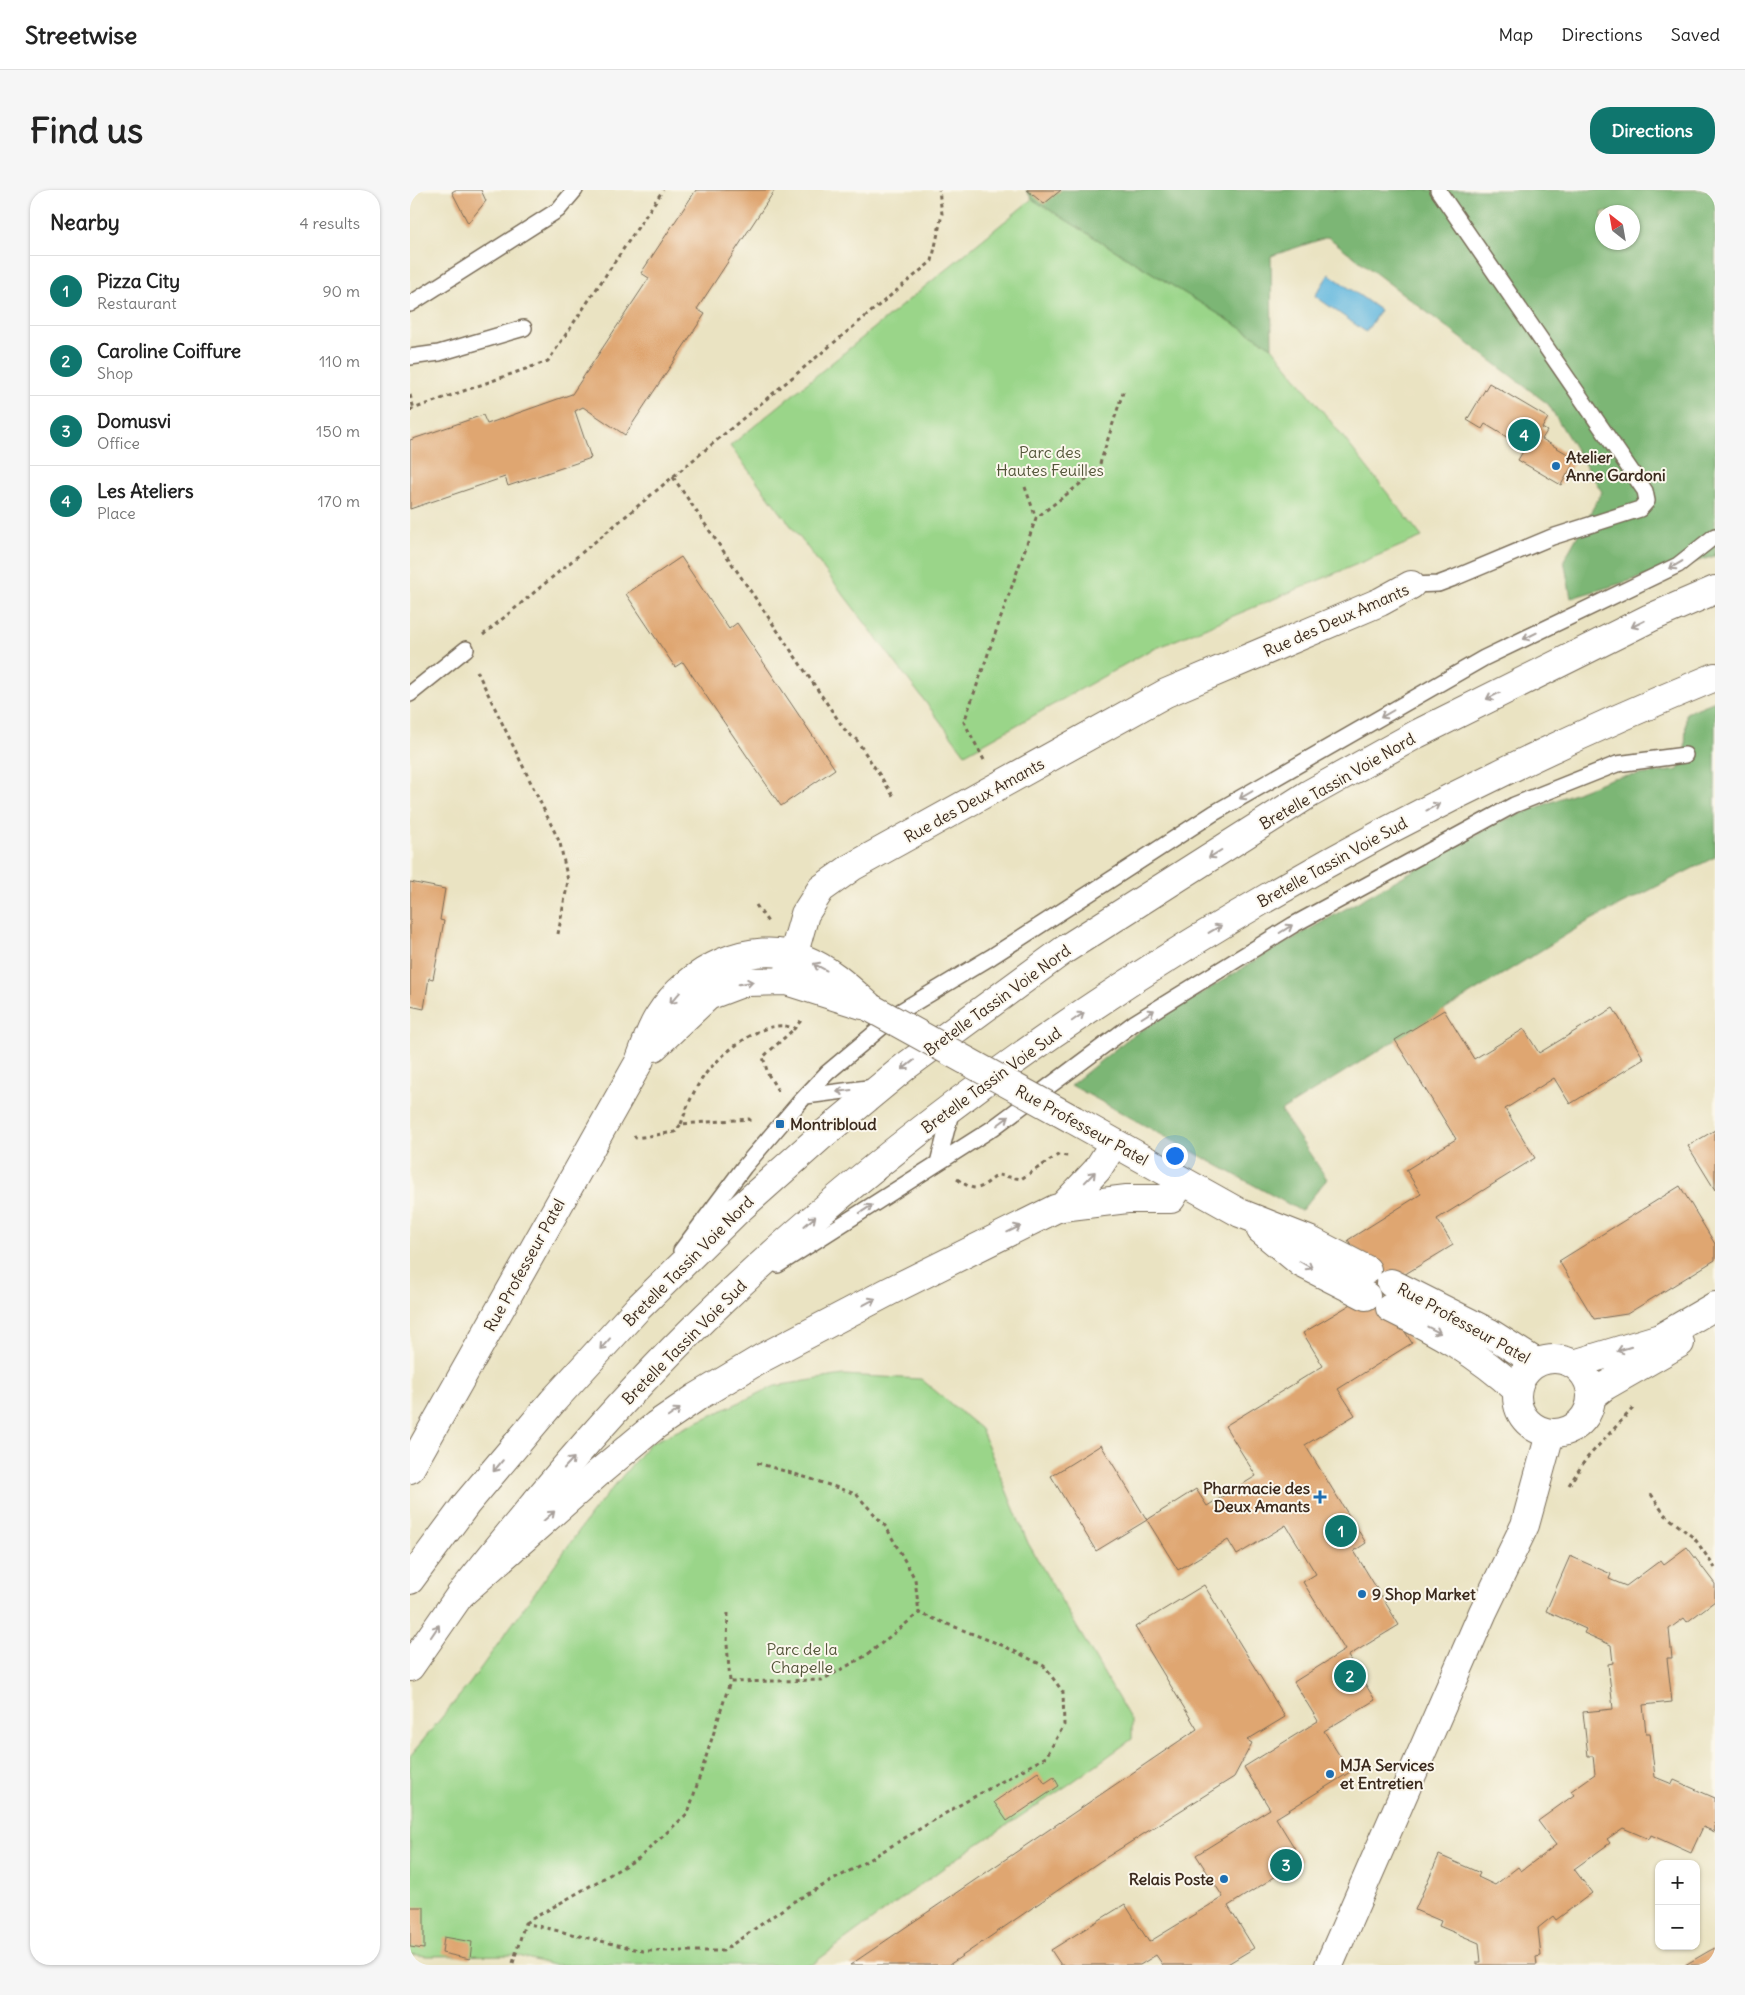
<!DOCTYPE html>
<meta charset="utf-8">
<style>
:root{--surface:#fff;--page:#f6f6f6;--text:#222;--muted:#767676;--line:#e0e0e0;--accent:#0f766e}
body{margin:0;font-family:Delius,sans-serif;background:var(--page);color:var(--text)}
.controls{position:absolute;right:15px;bottom:15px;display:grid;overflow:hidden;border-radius:10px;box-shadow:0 1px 4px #0004}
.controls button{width:45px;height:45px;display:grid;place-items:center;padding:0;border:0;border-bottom:1px solid var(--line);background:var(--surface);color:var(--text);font:25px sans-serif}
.compass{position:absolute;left:1185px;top:15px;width:45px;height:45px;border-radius:50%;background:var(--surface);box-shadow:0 1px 4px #0004;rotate:329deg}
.you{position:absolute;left:764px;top:965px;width:18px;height:18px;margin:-12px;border:4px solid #fff;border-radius:50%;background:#1a73e8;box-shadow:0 0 0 8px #1a73e833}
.badge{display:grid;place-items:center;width:32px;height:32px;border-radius:50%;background:var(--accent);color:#fff;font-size:16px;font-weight:700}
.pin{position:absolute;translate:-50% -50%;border:2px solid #fff;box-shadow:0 1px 5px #0006}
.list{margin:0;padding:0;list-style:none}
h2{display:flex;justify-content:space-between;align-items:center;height:65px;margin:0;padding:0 20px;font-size:21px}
h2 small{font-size:16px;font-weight:400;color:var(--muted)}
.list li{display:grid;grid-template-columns:32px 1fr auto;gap:15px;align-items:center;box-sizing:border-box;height:70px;padding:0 20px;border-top:1px solid var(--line)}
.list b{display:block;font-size:19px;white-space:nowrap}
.list p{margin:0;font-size:16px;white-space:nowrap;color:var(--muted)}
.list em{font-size:16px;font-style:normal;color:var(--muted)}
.map{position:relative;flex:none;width:1305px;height:1775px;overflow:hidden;border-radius:20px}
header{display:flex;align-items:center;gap:30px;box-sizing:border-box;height:70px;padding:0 25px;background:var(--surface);border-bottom:1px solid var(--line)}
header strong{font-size:24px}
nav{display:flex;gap:28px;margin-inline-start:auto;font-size:18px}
.intro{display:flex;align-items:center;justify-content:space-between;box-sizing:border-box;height:120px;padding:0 30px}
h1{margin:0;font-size:35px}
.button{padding:12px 22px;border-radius:20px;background:var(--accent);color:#fff;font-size:18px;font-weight:700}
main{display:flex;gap:30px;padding:0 30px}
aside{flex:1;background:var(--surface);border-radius:20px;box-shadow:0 1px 4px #0004}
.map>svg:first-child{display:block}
.green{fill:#9ad589;stroke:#6a8054}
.forest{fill:#7bb675;stroke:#5b704a;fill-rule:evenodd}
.water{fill:#62b7de;stroke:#4e707e}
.building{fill:#dfa671}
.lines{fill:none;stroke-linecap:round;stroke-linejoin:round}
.lane-casing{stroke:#786b57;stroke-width:18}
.street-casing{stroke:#786b57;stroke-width:30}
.primary-casing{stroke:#786b57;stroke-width:30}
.highway-casing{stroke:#786b57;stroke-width:30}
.path{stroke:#786b57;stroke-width:3;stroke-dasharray:4 4;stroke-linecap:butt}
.lane{stroke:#fff;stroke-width:15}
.street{stroke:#fff;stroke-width:28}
.primary{stroke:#fff;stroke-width:28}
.highway{stroke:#fff;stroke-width:28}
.street-bridge-casing{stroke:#786b57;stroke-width:30;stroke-linecap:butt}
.street-bridge{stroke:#fff;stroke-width:28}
.oneway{stroke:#a79f9a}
.poi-dot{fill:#1f6fb2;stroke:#fbf7ec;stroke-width:2}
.labels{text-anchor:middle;stroke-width:4;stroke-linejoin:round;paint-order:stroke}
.park-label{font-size:16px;fill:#535539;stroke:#fbf7ec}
.poi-label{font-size:16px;font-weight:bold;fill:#3b2a1e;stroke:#fbf7ec;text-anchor:start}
.street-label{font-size:16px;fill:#3b2a1e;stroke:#fbf7ec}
</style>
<header>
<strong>Streetwise</strong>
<nav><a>Map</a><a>Directions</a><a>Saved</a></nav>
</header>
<div class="intro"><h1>Find us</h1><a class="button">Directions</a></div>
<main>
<aside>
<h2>Nearby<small>4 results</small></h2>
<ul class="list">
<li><span class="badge">1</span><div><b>Pizza City</b><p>Restaurant</p></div><em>90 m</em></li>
<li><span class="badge">2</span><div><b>Caroline Coiffure</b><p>Shop</p></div><em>110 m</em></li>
<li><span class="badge">3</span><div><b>Domusvi</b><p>Office</p></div><em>150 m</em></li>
<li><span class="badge">4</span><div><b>Les Ateliers</b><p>Place</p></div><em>170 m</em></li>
</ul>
</aside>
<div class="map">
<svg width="1305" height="1775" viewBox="0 0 1305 1775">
<rect width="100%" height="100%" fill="#fbf7ec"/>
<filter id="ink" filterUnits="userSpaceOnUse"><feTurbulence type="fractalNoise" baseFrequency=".02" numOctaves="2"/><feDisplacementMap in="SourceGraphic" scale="10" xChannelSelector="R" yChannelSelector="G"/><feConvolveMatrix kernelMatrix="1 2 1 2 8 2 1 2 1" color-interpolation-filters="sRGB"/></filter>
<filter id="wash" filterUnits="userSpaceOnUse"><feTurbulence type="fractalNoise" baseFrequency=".0096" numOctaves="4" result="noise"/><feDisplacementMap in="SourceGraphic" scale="20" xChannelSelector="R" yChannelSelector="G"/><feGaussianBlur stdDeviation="1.12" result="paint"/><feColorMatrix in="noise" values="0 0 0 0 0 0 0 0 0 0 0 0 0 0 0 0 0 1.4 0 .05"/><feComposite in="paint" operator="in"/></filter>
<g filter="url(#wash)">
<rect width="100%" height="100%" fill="#eae3c2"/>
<path class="green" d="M622 9 862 157 1012 347 737 462 555 564 320 256Z
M433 1185 511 1189 571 1239 618 1353 722 1532V1549L658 1595 547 1668 401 1775H143L105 1765 17 1766 0 1764V1566L60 1493 181 1324 239 1254 365 1196Z"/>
<path class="forest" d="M616 0H1305V366L1161 408 1154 370 1192 302 1138 214 918 47 861 66 862 157 622 9ZM1192 22H1222V52H1192Z
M1305 511V667L1177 732 871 921 917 989 891 1021 661 895 719 848 854 765 1087 633 1203 588 1268 580 1275 565 1276 523Z"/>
<path class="water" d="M919 84 970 120 956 142 905 106Z"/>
<g id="blocks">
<path class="building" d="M45 0H71L76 11 58 33 42 2Z
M286 0H365L287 119 295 124 215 245 173 217 165 221 181 268 98 296 95 287 0 319V250L73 225 77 234 162 204 239 88 231 83Z
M617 0H651L634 14Z
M1079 193 1138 228 1132 238 1137 241 1132 249 1166 269 1151 295 1108 270 1115 258 1075 234 1072 239 1057 230Z
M271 367 319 439 327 433 425 579 371 616 273 472 265 477 216 404Z
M0 692 35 699 30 730 34 731 23 789 19 788 14 819 0 816Z
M1203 818 1234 869 1160 914 1144 888 1095 919 1125 968 1027 1029 1043 1055 969 1100 1002 1153 928 1199 945 1225 895 1255 956 1353 944 1361 989 1435 938 1466 965 1510 914 1541 940 1582 866 1628 892 1670 818 1716 844 1758 816 1775H753L746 1765 730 1775H651L641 1760 715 1714 739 1752 813 1707 786 1665 860 1619 834 1577 908 1531 884 1492 935 1460 893 1392 906 1384 876 1335 827 1365 818 1350 768 1380 737 1330 786 1299 797 1316 846 1286 815 1236 913 1176 893 1143 968 1098 938 1050 1011 1004 996 980 1046 949 985 850 1034 820 1064 869 1114 839 1129 863Z
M1305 940V1000L1278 956Z
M1270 996 1305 1054V1070L1217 1124 1184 1129 1149 1071Z
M691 1255 737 1330 686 1361 641 1286Z
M1277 1357 1305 1394V1411L1277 1432 1274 1428 1259 1439 1262 1468H1257L1262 1512 1233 1515 1236 1543H1240L1245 1587 1262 1594 1264 1590 1305 1608V1642L1293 1637 1281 1663 1241 1645 1239 1649 1213 1638 1197 1649 1200 1653 1164 1679 1182 1703 1146 1730 1143 1726 1128 1738 1131 1766 1126 1767 1127 1775H1067V1772H1071L1069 1753 1029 1736 1031 1731 1005 1720 1029 1665 1070 1683 1068 1687 1085 1695 1108 1677 1111 1681 1146 1655 1128 1631 1164 1605 1161 1601 1185 1584 1183 1566H1178L1173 1522 1203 1519 1198 1474 1203 1473 1201 1455 1174 1443 1176 1439 1136 1421 1160 1366 1201 1384 1199 1389 1216 1396 1251 1370 1254 1374Z
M794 1395 875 1527 837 1550 842 1553 824 1587 689 1672 539 1775H440L787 1539 725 1437Z
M628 1582 635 1593 644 1587 649 1596 597 1631 584 1612Z
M0 1717H14V1759L0 1757Z
M34 1747 62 1752 60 1769 32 1763Z
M1305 1758V1775H1275L1299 1761Z"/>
</g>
</g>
<g filter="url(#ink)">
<use href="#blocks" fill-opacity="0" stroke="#786b57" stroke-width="1"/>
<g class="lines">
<defs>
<path id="lane" d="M0 114 148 20 165 0
M0 167 29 163 114 138
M1001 395 1028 394 1044 388 1142 347 1230 319 1237 311 1235 301 1028 0
M0 504 56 459
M396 906 465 897
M528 973 542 919
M271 1061 334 977 388 914 417 883 491 821 581 767 804 623 1074 468 1268 375 1305 346
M368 1075 583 938 724 833 883 735 1104 615 1207 574 1275 565"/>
<path id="street" d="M376 791 395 724 411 699 442 677 756 503 970 412 1001 395
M244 857 298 806 335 792 376 791 452 815
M664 930 830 1023 901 1051 957 1080
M851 1040 891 1073 956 1106
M981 1093 1080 1143 1127 1173
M980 1118C1027 1141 1068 1164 1107 1200
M1107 1206a37 37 0 1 1 74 0a37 37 0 1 1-74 0Z
M1164 1174 1250 1148 1305 1116
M1182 1206 1195 1196 1270 1153
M0 1279 229 872C235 857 240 839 249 826 278 780 340 748 394 769 421 780 440 799 461 818
M919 1775 1073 1422 1115 1335 1140 1244"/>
<path id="primary" d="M652 1017 687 980 704 953
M0 1390 57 1313 143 1211 228 1118 327 1021 409 948 496 876 654 760 899 604 1007 544 1240 428 1305 400
M0 1477 50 1405 187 1284 246 1235 287 1207 352 1168 480 1101 645 1019 652 1017 717 1009H761L772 991"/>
<path id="highway" d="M50 1405C132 1302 217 1201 313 1110 596 842 946 635 1305 487"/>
</defs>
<use href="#lane" class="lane-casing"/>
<use href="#street" class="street-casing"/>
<use href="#primary" class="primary-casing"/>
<use href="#highway" class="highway-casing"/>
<path class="path" d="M0 205 4 219
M0 220 138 171 253 0
M263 287 437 543 446 549 484 607
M615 297 626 328
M73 445 522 71 532 24 529 0
M67 481 150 653 158 691 148 744
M574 570 554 532 626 328 688 280 714 199
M346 715 358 732
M368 901 358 884 353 867 384 839
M271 934C277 917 283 901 294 886 309 865 358 824 384 839L393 828
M224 945 226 948 265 942 271 934 339 929 342 932
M547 989C569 1004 568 999 588 985L611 989 648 965 658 966
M1159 1295 1176 1269 1225 1216
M1241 1304 1254 1324 1285 1349 1305 1378
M318 1423 317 1454 320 1492
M115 1733 229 1668 278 1623 320 1492 412 1490 457 1465 509 1423
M103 1773 115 1733 233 1761H313L383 1712 445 1678 546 1617 636 1567 654 1535 653 1502 634 1476 594 1456 509 1423 505 1389 476 1337 446 1304 398 1288 344 1272"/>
<use href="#lane" class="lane"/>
<use href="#street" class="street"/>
<use href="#primary" class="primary"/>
<use href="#highway" class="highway"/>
<defs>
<path id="street-bridge" d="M461 818 664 930"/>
</defs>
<use href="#street-bridge" class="street-bridge-casing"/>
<use href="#street-bridge" class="street-bridge"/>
</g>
<defs><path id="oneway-shaft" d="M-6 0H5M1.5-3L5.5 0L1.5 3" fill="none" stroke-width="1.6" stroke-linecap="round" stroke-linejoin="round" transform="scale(1.25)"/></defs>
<g class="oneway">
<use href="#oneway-shaft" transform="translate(1266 375) rotate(149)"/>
<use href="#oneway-shaft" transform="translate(1228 434) rotate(154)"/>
<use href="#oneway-shaft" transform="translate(1120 446) rotate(154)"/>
<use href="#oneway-shaft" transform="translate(1083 506) rotate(154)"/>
<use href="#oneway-shaft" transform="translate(977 524) rotate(150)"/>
<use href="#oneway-shaft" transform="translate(836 605) rotate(150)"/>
<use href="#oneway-shaft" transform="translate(1023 617) rotate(-28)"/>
<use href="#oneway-shaft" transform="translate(805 664) rotate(148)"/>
<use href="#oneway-shaft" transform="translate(805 739) rotate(-31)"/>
<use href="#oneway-shaft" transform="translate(876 739) rotate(-32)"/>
<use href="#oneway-shaft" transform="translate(410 777) rotate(-152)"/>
<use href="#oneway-shaft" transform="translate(336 793) rotate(-10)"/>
<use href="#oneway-shaft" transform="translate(265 808) rotate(131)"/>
<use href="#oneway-shaft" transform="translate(738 824) rotate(-32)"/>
<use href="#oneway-shaft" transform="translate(668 827) rotate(-35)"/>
<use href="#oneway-shaft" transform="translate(498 875) rotate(142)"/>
<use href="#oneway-shaft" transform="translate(434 901) rotate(173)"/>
<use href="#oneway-shaft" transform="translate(593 931) rotate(-37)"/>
<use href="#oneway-shaft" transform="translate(680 987) rotate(-46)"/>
<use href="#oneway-shaft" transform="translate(456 1019) rotate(-33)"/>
<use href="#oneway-shaft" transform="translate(400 1031) rotate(-41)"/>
<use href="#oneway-shaft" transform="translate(604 1039) rotate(-26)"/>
<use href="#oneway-shaft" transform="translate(896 1075) rotate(30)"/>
<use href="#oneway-shaft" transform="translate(459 1112) rotate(-28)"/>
<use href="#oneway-shaft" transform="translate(1024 1140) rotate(27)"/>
<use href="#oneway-shaft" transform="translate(195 1154) rotate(132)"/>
<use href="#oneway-shaft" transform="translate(1214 1159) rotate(163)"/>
<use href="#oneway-shaft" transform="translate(264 1223) rotate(-35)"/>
<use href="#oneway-shaft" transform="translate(159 1273) rotate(-47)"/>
<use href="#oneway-shaft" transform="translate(88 1276) rotate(130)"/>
<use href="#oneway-shaft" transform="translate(139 1326) rotate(-41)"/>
<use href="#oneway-shaft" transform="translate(25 1441) rotate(-56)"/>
</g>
</g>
<g class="poi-dot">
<circle cx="1146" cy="276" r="5"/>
<rect x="365" y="929" width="10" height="10" rx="2.5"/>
<path d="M907.5 1299.5h5v5h5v5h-5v5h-5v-5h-5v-5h5z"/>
<circle cx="952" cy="1404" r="5"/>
<circle cx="920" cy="1584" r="5"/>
<circle cx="814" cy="1689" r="5"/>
</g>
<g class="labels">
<g class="park-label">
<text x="640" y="268">Parc des<tspan x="640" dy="18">Hautes Feuilles</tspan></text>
<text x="392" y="1465">Parc de la<tspan x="392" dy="18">Chapelle</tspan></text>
</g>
<g class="poi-label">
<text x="1156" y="273">Atelier<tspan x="1156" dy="18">Anne Gardoni</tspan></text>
<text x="380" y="940">Montribloud</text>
<text x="900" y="1304" text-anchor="end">Pharmacie des<tspan x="900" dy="18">Deux Amants</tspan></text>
<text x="962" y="1410">9 Shop Market</text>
<text x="930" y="1581">MJA Services<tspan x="930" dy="18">et Entretien</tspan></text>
<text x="804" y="1695" text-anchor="end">Relais Poste</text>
</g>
<g class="street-label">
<text transform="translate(926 430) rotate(-24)" y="6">Rue des Deux Amants</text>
<text transform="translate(927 591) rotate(-30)" y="6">Bretelle Tassin Voie Nord</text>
<text transform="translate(564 610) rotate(-29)" y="6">Rue des Deux Amants</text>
<text transform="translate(922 672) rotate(-29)" y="6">Bretelle Tassin Voie Sud</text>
<text transform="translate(587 810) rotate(-36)" y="6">Bretelle Tassin Voie Nord</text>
<text transform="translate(581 890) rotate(-36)" y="6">Bretelle Tassin Voie Sud</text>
<text transform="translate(672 935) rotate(29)" y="6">Rue Professeur Patel</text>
<text transform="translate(278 1071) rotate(-45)" y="6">Bretelle Tassin Voie Nord</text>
<text transform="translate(114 1075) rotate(-61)" y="6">Rue Professeur Patel</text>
<text transform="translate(1054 1133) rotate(29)" y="6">Rue Professeur Patel</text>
<text transform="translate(274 1152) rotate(-45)" y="6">Bretelle Tassin Voie Sud</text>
</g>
</g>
</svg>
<div class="controls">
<button>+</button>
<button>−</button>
</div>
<svg class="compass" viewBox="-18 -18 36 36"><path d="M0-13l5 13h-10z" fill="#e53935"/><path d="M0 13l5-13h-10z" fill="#767676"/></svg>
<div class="you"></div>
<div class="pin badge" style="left:931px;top:1341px">1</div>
<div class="pin badge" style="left:940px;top:1486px">2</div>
<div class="pin badge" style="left:876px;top:1675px">3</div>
<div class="pin badge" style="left:1114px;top:245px">4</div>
</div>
</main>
